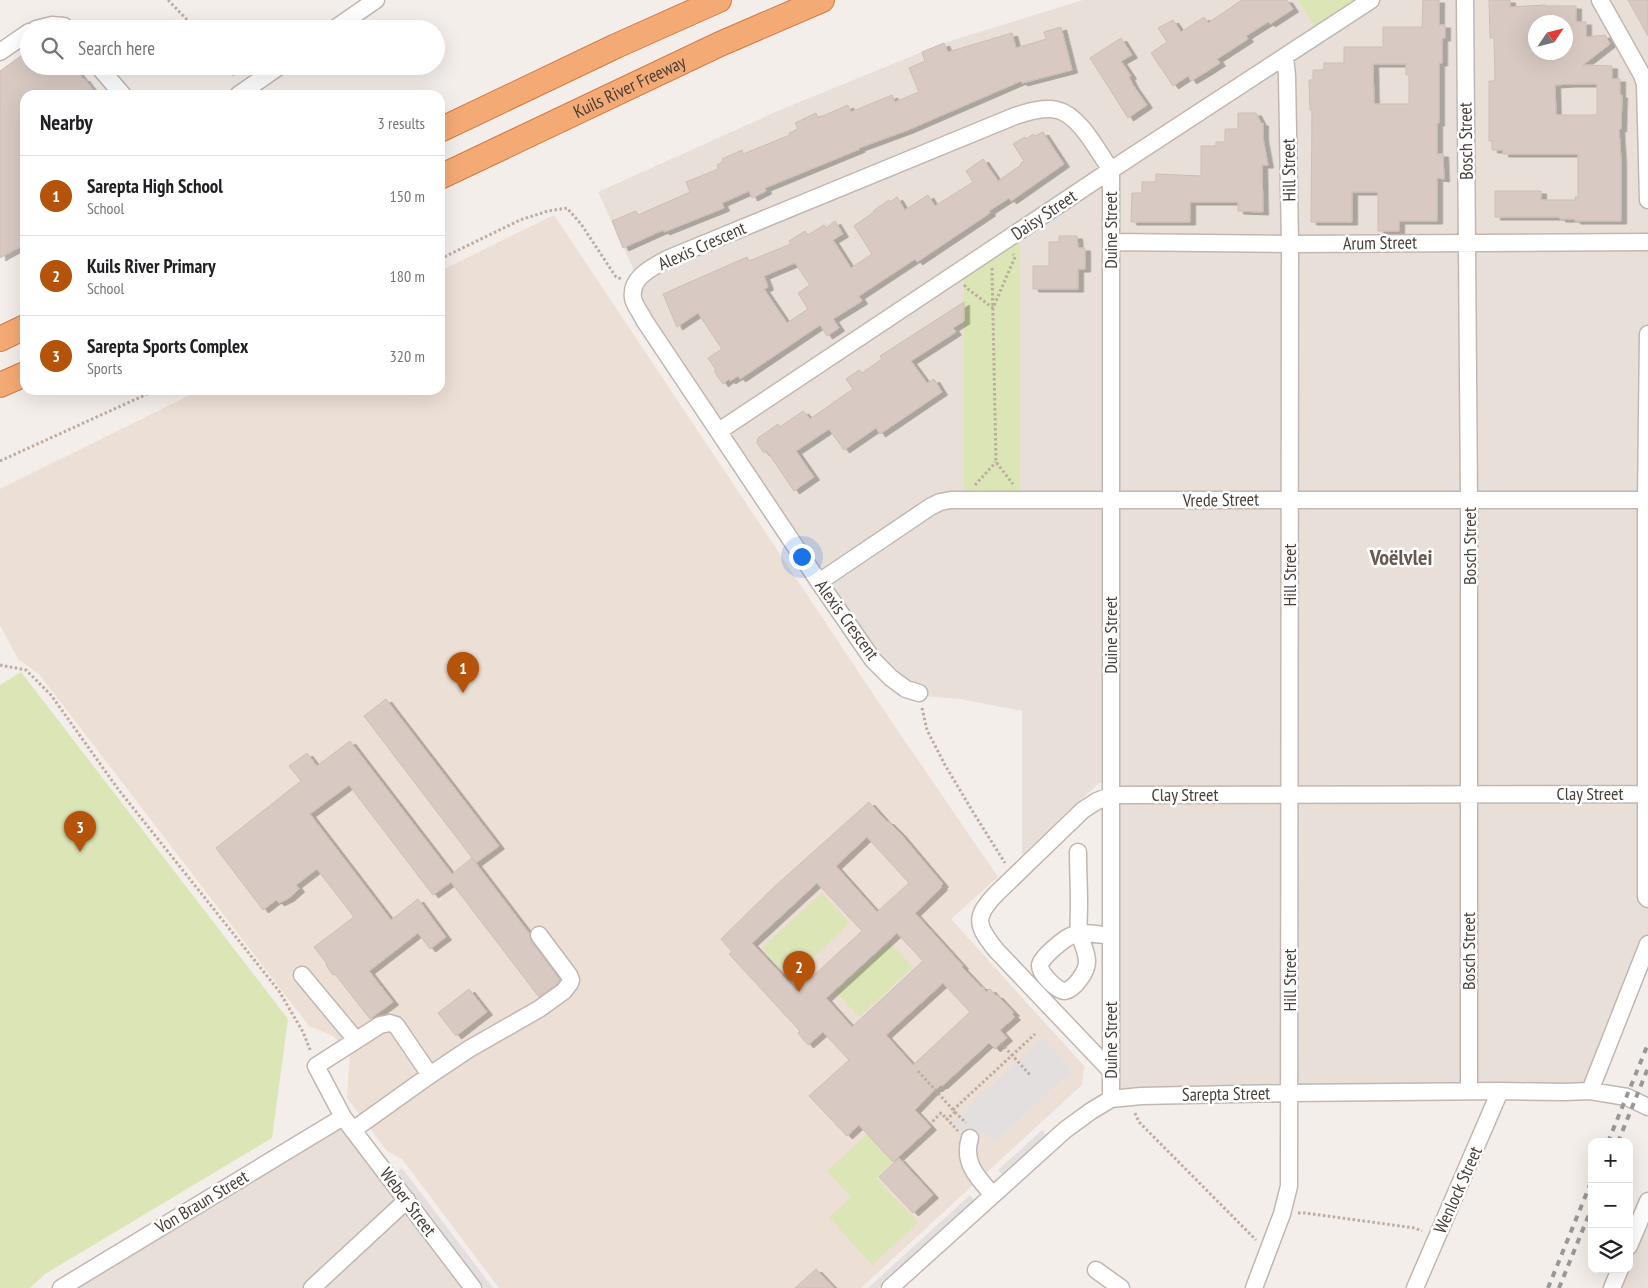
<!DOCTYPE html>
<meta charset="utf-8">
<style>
:root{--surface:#fff;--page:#f2f2f2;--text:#202124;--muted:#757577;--line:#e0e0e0;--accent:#b45309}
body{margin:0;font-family:"PT Sans Narrow",sans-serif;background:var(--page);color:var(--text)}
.controls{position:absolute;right:15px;bottom:15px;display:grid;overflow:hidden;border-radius:10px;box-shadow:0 5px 20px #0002}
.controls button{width:45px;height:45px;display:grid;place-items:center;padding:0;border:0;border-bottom:1px solid var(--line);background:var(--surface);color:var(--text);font:25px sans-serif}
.compass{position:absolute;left:1528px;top:15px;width:45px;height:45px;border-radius:50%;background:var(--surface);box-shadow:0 5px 20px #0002;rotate:55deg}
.you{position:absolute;left:801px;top:556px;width:18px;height:18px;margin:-12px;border:4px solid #fff;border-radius:50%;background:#1a73e8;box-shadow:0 0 0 8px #1a73e833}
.badge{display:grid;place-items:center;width:32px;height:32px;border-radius:50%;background:var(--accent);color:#fff;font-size:16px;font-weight:700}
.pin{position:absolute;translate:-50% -41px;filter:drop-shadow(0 1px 2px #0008)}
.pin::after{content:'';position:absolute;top:26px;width:18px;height:15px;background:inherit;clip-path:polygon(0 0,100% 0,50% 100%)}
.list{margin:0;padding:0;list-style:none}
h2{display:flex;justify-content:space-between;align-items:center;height:65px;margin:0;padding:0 20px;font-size:21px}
h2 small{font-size:16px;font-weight:400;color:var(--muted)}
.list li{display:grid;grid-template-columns:32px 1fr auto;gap:15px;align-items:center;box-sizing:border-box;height:80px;padding:0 20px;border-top:1px solid var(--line)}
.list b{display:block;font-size:19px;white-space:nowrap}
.list p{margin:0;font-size:16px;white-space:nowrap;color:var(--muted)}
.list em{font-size:16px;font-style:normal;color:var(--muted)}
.icon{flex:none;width:28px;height:28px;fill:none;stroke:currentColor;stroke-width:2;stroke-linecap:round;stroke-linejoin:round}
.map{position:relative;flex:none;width:1648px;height:1288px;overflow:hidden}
.search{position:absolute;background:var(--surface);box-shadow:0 5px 20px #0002;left:20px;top:20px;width:425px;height:55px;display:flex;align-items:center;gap:12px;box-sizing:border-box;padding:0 18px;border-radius:28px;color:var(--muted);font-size:19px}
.panel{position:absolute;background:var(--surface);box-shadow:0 5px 20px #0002;left:20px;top:90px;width:425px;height:305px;border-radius:15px}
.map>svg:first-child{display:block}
.residential{fill:#e7dfd8;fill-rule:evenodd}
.education{fill:#ecdfd5}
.green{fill:#dbe5b6}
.parking{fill:#e2dfde}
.building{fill:#d8cac3;stroke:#cfbdb4;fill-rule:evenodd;filter:url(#shadow)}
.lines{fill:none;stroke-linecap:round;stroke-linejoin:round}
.minor-casing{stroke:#c2b7b0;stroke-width:19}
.highway-casing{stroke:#d37b45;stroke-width:26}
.path{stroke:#bfac9f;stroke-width:3;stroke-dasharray:2.5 2.5;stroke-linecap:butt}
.minor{stroke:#fff;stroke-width:16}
.highway{stroke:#f4aa75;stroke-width:24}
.rail{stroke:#989898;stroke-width:4;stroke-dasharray:6 6;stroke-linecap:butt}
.labels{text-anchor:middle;stroke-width:5;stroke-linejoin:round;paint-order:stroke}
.street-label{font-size:18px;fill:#473e38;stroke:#fff}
.district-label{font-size:22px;font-weight:bold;fill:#695950;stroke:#fff}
</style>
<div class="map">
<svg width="1648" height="1288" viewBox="0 0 1648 1288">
<defs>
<filter id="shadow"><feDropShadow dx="5.5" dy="3" stdDeviation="0" flood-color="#0004"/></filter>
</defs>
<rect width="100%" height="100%" fill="#f4eeea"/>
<path class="residential" d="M1083 0H1297L1319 33 1368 0H1648V942L1590 1090 1111 1098V784L1099 783 1022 855V711L960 699 922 696 890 680 642 321 638 279 598 192 780 110 944 43ZM1536 22H1566V52H1536Z
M342 1117 473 1288H60Z
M1648 1198V1288H1611L1619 1269H1629V1244Z"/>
<path class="education" d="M554 215 885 712 998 877 951 919 1084 1066 1082 1085 861 1288H499L402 1159 387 1151 347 1098 350 1052 333 1036 309 1026 39 674 18 659 0 625V489L200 390H440V271Z"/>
<path class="green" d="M1297 0H1356L1315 27Z
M1020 241V493H964V278Z
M21 672 288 1019 272 1138 45 1274 30 1288H0V685Z
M822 893 850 923 790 979 762 948Z
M890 943 913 967 859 1017 836 992Z
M868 1133 893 1162 876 1178 918 1222 872 1265 829 1217 851 1197 827 1171Z"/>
<path class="parking" d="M1043 1038 1072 1070 994 1142 984 1131 973 1142 953 1121Z
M1042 1130 1047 1136 1003 1176 998 1170Z
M402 1168 493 1288H484L397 1172Z
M970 1195 975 1201 879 1288H868Z"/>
<path class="building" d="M1242 0H1287L1293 9 1270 24 1268 22 1246 36 1248 39 1217 59 1220 63 1206 72 1191 81 1188 76 1173 86 1151 53 1167 42 1158 28 1173 20 1181 32 1204 17 1208 23Z
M1423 0H1439V25H1445V38H1442V63H1439V123H1437V154H1443L1444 179 1437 178V221H1399V231H1378V192H1352V222H1311L1312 110H1310L1309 80H1313V70H1324V63H1344V47H1383V27H1422ZM1373 64H1406V75H1409V104H1374Z
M1489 0H1510V7L1545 5V6H1576V22H1586V37L1605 35 1610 44 1583 65 1612 66V79H1620V95H1622L1621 129H1619L1621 160V221H1575V219H1560V217H1495V191H1541V200H1576L1575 197H1578V154H1503V150H1492V141H1489V81H1495L1494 38H1490ZM1536 22H1566V52H1536ZM1569 84H1597V115H1556L1555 85Z
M1628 0H1648V36Z
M1061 27 1072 70 1022 83 1021 81 908 130 859 148 860 149 765 188 766 191 752 198 749 191 722 203 724 208 664 232 663 230 623 248 612 221 636 211 638 215 690 192 686 182 718 169 717 165 723 162 722 159 742 150 743 154 790 135 789 133 798 129 795 123 816 113 818 118 848 105 851 112 892 95 895 102 919 92 909 68 925 61 922 52 944 43 948 52 1012 33 1016 48 1046 39 1044 32Z
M1121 38 1132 55 1121 61 1131 76 1129 77 1133 85 1147 105 1128 118 1090 58Z
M29 50V66H74L83 79 84 78 97 95H25V244L0 258V71Z
M1238 113H1256L1261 123H1263V138L1268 165H1262L1263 212 1238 211V202H1190V222H1131L1132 193H1142V182H1156V174L1201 176V146H1216V142H1225V129H1238Z
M1043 132 1064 164 1011 201 1009 198 989 211 990 213 917 262 915 259 859 296 862 301 833 319 839 328 827 336 820 325 740 379 738 376 730 381 729 379 723 384 714 371 716 370 708 358 722 349 698 313 677 327 663 294 747 257 749 261 791 244 789 241 805 231 808 235 824 225 826 228 835 221 843 234 833 240 851 268 872 254 854 226 874 212 873 211 889 200 890 202 897 197 905 210 928 195 935 206 973 182 966 171 983 159 998 181 1021 165 1020 164 1024 161 1013 144 1025 137 1026 139 1033 134 1035 136ZM795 263 810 285 798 293 808 309 787 323 764 289 768 287 764 276Z
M1059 236H1077L1078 248H1085V269H1078V289H1033V266H1049V242H1059Z
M964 302V321L953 328 956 332 911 361 927 383 934 379 942 392 880 434 876 428 844 450 829 429 796 451 814 477 794 491 767 451 764 453 757 443 758 438 778 424 780 427 803 411 810 419 853 389 846 379 859 370 862 373 882 359 880 356Z
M386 699 499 846 476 863 364 716Z
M350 741 452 874 472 858 529 933 531 941 560 980 557 984 539 997 451 882 433 895 349 785 310 814 391 920 418 899 446 937 430 949 418 933 369 971 393 1002 370 1019 335 974 333 975 326 965 327 964 314 947 354 917 317 869 296 885 299 889 289 898 279 903 276 900 263 910 216 848 301 781 289 766 307 753 317 766Z
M869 802 887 822 888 821 900 833 943 884 941 886 942 887 915 913 963 966 962 967 981 987 982 986 986 992 990 989 996 996 997 995 1014 1013 1012 1014 1015 1017 1000 1030 1007 1038 1001 1043 995 1049 989 1043 942 1086 941 1085 937 1089 936 1088 915 1110 931 1127 893 1162 859 1125 847 1136 809 1096 849 1060 823 1032 808 1045 798 1033 800 1031 729 954 732 952 721 939 773 888ZM867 837 909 883 877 912 836 866ZM817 883 862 931 797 991 752 943ZM897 933 923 961 852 1027 826 998ZM943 983 970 1012 913 1065 886 1035Z
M469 989 487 1012 456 1036 438 1013Z
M899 1158 933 1195 913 1213 879 1177Z
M816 1269 834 1288H795Z"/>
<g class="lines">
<defs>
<path id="minor" d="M1465 0 1469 499V1091
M1600 0 1642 75 1645 84 1648 200
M36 29 52 25 64 26 66 29
M334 29 376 0
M0 52 29 32
M98 66 123 95
M238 95 280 66
M1112 242 1290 244 1648 242
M1648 334 1646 500V897L1648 899
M719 431 1111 170 1371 0
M819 582 930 507 940 502 951 500H1648
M919 693 906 689 891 678 873 660 819 582 644 320C641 313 634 305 633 298 630 277 652 268 667 259L1015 116C1028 112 1043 107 1057 110 1080 115 1098 152 1111 170V1099
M1078 852C1078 870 1079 887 1079 905 1079 914 1078 924 1079 932 1081 942 1087 951 1087 962 1087 971 1075 989 1065 991 1058 992 1039 973 1040 965 1041 957 1066 937 1073 935 1085 931 1100 935 1111 936
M302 975 356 1040
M1111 1071 996 950C976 925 974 917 996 894L1083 810 1097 801 1112 795 1646 794
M430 1075 396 1025 390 1023 380 1025 316 1066 343 1117 473 1288
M1590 1091 1648 944
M353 1130 430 1075 469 1049 539 1009 564 991 570 983 571 980 569 975 539 935
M970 1138C962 1163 978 1178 993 1195
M1629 1246 1648 1201
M1096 1270 1121 1288
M61 1288 343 1117
M312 1288 407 1200
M890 1288 1065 1130 1091 1111 1111 1099 1141 1096 1290 1093 1500 1091 1564 1092 1590 1091 1627 1097 1648 1107
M1254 1288 1282 1214 1289 1186 1290 244 1287 76 1285 56
M1415 1288 1500 1091
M1612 1288 1620 1269"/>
<g id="highway">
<path d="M440 130 616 46 719 0"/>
<path id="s1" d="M440 177 720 44 822 0"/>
<path d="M0 339 25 327"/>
<path d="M0 385 25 374"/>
</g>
</defs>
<use href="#minor" class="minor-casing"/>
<use href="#highway" class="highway-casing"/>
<path class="path" d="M168 0 196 29
M226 66 236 77
M440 259 520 220 548 211 567 208 581 224 616 277 622 279
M992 268 996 462 1013 484
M964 285 968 289 993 308 1015 257 1013 254
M0 461 156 390
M975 485 996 462
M0 665 26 670 51 695 118 789 279 991 303 1032 311 1052
M922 708 927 730 945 765 973 812 1005 863
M1001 1043 1031 1076
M918 1071 955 1112 947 1119 958 1131
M953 1110 1035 1034
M955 1112 966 1123
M1135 1113 1139 1122 1256 1240
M929 1125 941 1113 947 1119
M1298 1213H1305L1415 1228 1422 1231"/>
<use href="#minor" class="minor"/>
<use href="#highway" class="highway"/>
<path class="rail" d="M1608 1142 1648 1044
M1618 1142 1648 1068
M1548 1288 1592 1180
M1559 1288 1592 1207"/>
</g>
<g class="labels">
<g class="street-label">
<text dy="6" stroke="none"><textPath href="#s1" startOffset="210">Kuils River Freeway</textPath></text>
<text transform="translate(1466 141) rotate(-91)" y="6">Bosch Street</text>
<text transform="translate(1289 170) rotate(-91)" y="6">Hill Street</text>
<text transform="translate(1044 215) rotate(-34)" y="6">Daisy Street</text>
<text transform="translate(1111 230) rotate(-90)" y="6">Duine Street</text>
<text transform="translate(1380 243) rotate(-1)" y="6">Arum Street</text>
<text transform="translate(702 246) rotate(-24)" y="6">Alexis Crescent</text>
<text transform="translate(1221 500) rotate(-1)" y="6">Vrede Street</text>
<text transform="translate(1470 546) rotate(-90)" y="6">Bosch Street</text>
<text transform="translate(1290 575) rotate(-90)" y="6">Hill Street</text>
<text transform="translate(847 620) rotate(54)" y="6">Alexis Crescent</text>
<text transform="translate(1111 635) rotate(-90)" y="6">Duine Street</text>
<text x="1590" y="800">Clay Street</text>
<text x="1185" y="801">Clay Street</text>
<text transform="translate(1469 951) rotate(-90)" y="6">Bosch Street</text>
<text transform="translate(1290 980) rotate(-90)" y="6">Hill Street</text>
<text transform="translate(1111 1040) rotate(-90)" y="6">Duine Street</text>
<text transform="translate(1226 1094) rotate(-1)" y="6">Sarepta Street</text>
<text transform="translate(1458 1190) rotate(-66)" y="6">Wenlock Street</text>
<text transform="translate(202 1202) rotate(-31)" y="6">Von Braun Street</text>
<text transform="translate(408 1202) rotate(53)" y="6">Weber Street</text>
</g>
<g class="district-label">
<text x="1401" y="565">Voëlvlei</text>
</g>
</g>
</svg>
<div class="controls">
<button>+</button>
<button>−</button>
<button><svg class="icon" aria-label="layers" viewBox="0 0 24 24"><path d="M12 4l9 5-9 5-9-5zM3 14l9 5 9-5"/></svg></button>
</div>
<svg class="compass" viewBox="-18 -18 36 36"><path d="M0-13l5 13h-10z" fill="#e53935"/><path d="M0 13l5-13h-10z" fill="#757577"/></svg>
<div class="you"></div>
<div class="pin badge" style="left:463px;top:693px">1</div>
<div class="pin badge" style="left:799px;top:992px">2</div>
<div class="pin badge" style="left:80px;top:852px">3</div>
<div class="search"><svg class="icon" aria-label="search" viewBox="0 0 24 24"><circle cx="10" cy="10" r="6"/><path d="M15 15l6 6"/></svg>Search here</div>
<section class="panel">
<h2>Nearby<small>3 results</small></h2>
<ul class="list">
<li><span class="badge">1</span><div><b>Sarepta High School</b><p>School</p></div><em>150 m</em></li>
<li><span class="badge">2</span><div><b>Kuils River Primary</b><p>School</p></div><em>180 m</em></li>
<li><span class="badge">3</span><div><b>Sarepta Sports Complex</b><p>Sports</p></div><em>320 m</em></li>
</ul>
</section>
</div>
